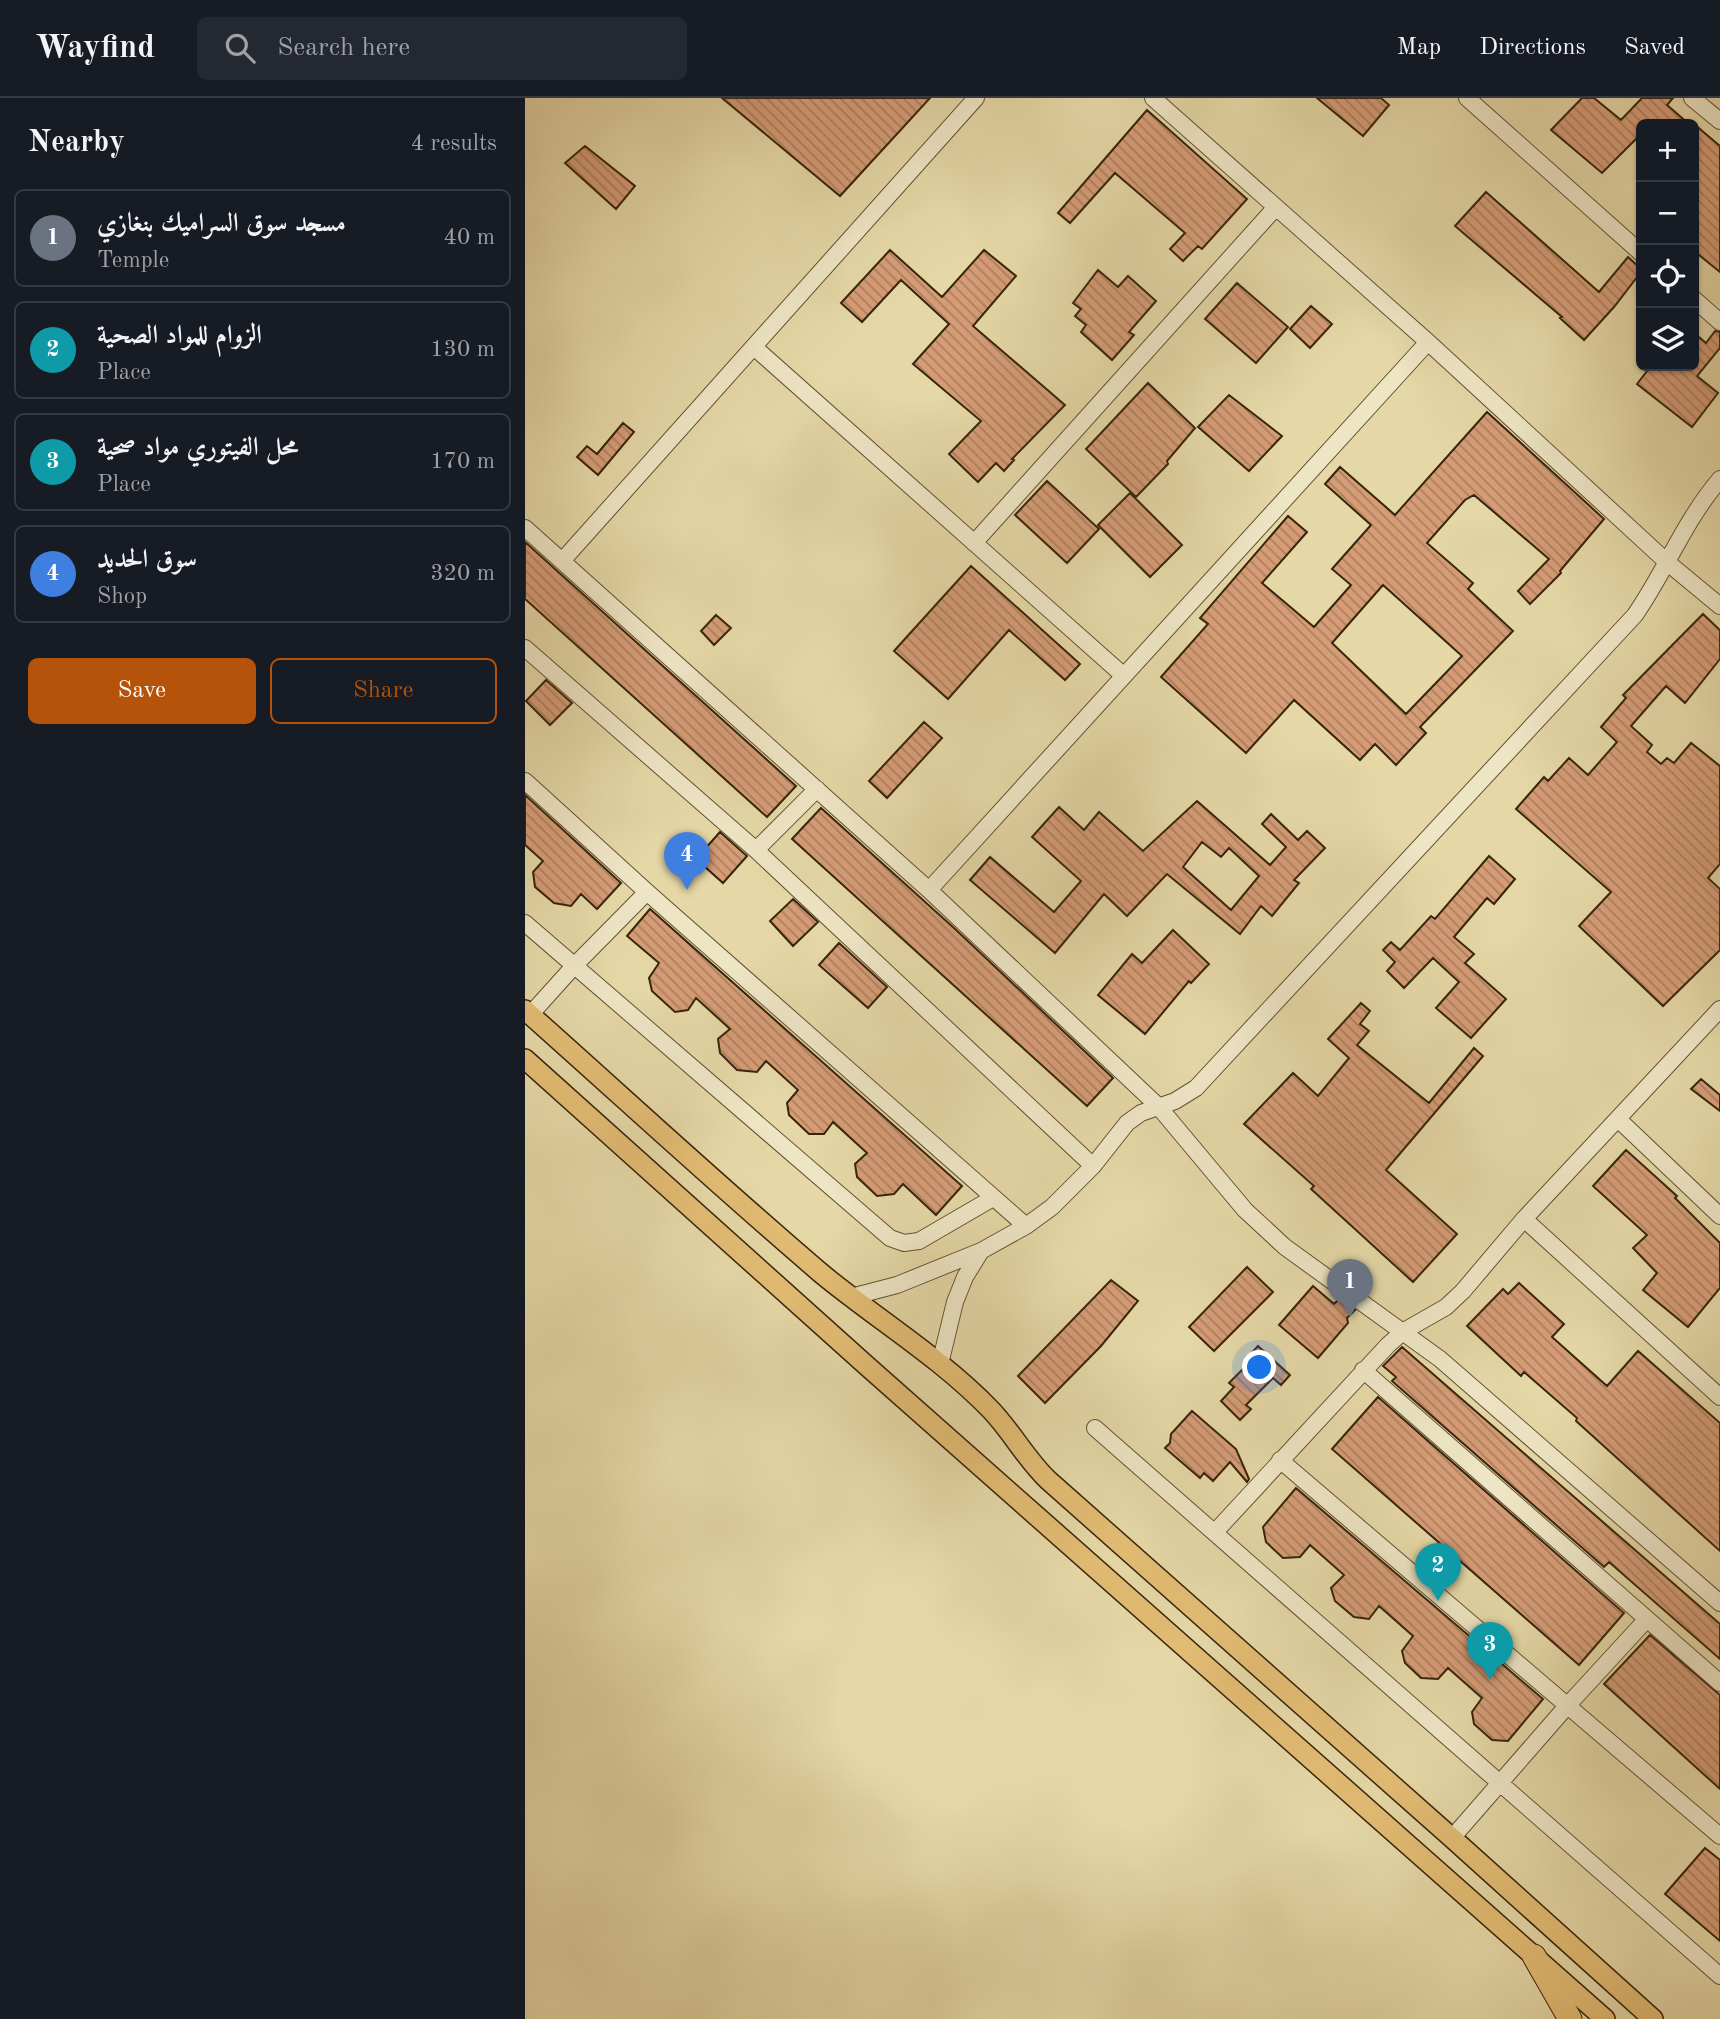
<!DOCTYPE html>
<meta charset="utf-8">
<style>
:root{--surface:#171b24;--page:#242831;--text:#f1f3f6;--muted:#9ea1a6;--line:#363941;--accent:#b45309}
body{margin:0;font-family:"Old Standard TT",Amiri,serif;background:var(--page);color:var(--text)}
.controls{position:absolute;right:21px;top:21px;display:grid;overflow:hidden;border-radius:10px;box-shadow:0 2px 5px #0004}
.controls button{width:63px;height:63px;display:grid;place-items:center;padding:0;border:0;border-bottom:2px solid var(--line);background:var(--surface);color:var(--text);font:35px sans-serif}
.you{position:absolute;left:735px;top:1270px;width:24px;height:24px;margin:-18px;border:5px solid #fff;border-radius:50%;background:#1a73e8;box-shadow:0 0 0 10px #1a73e833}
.badge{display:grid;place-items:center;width:46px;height:46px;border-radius:50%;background:var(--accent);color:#fff;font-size:23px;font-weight:700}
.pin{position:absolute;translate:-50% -58px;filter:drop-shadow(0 2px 4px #0008)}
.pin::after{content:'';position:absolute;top:37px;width:24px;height:21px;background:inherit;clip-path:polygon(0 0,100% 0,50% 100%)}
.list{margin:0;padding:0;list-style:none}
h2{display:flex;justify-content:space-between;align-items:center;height:91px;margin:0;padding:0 28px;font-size:30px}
h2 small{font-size:23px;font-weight:400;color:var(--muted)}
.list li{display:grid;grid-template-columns:46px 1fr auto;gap:21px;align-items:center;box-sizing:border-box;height:98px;margin:0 14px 14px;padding:0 14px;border:2px solid var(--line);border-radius:10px}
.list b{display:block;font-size:26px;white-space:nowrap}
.list p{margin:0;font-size:23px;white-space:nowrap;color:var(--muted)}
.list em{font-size:23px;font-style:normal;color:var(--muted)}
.actions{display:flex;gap:14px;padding:21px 28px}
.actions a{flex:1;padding:16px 0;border:2px solid var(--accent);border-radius:10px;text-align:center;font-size:24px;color:var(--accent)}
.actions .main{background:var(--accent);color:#fff}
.icon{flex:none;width:38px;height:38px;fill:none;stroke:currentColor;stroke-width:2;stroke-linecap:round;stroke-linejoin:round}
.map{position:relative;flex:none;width:1195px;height:1921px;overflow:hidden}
header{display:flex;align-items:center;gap:42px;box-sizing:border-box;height:98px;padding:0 35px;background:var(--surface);border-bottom:2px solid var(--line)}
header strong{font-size:33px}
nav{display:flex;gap:38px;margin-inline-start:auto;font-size:24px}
.search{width:490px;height:63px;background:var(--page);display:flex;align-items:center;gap:18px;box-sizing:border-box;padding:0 24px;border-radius:10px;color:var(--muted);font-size:26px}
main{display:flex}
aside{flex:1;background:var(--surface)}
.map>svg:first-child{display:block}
.building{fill:url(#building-back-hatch);stroke:#37250d;stroke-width:2;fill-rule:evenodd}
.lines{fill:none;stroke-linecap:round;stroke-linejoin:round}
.minor-casing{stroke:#625233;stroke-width:18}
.major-casing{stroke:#37250d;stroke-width:22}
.highway-casing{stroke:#37250d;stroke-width:25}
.minor{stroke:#eee5c5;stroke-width:16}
.major{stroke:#e2bc73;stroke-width:19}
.highway{stroke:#e2bc73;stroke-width:23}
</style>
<header>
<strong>Wayfind</strong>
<div class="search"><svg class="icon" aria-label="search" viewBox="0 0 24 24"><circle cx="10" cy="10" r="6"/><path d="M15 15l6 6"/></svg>Search here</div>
<nav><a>Map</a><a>Directions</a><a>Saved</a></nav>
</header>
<main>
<aside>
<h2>Nearby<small>4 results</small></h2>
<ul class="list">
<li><span class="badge" style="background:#6b7280">1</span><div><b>مسجد سوق السراميك بنغازي</b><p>Temple</p></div><em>40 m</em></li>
<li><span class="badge" style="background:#0f9aa8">2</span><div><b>الزوام للمواد الصحية</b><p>Place</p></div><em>130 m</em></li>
<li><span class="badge" style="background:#0f9aa8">3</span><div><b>محل الفيتوري مواد صحية</b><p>Place</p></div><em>170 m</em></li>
<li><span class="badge" style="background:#3f7fe0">4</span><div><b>سوق الحديد</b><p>Shop</p></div><em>320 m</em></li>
</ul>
<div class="actions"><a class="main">Save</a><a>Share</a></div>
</aside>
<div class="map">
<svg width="1195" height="1921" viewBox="0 0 1195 1921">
<defs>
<pattern id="building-back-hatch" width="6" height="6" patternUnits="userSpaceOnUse" patternTransform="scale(1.75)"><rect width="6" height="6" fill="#d59c76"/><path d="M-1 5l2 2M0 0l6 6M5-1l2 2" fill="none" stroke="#ae7f5f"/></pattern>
</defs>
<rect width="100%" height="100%" fill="#e5d7a6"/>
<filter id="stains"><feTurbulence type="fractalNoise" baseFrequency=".00286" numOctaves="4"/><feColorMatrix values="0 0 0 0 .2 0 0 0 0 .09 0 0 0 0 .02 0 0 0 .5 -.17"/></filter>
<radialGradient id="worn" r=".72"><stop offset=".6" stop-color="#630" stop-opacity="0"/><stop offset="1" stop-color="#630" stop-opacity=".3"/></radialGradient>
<path class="building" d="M197 0H405L315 98Z
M792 0H856L864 7 838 38Z
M1057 0H1069L1096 22 1117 0H1148L1142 7 1164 26H1116V36L1077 75 1026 32Z
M622 12 722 101 677 151 673 148 658 163 645 151 660 135 590 75 545 125 533 115Z
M1169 26 1195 48V174L1169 153Z
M60 48 110 88 91 111 40 65Z
M961 94 1074 194 1103 159 1116 171V174L1089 209 1059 242 1035 220 1037 219 930 128Z
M365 152 417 199 459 152 491 178 448 228 540 307 487 361 489 362 479 373 471 365 453 384 424 356 456 323 388 266 424 226 376 182 337 224 316 205Z
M573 172 593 189 603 178 631 203 604 234 609 237 587 262 556 234 561 227 550 218 556 211 548 205Z
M712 185 763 229 731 265 680 221Z
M786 208 807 226 785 250 765 231Z
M1190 233 1195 234V250L1172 278 1193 295 1167 329 1112 286 1126 268H1169V235L1181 245Z
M623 285 670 330 642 363 643 366 611 399 561 351Z
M704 297 757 338 724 373 673 329Z
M962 314 1079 421 1035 473 1036 475 1005 506 993 493 1024 461 949 397 940 402 902 445 948 485 943 491 988 533 895 629 901 635 871 667 850 646 835 662 769 602 721 655 636 579 683 526 675 520 763 418 782 434 737 485 789 529 826 487 807 471 846 427 800 386 815 369 870 417ZM858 487 937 558 881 616 807 545Z
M98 325 109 334 73 377 52 359 62 348 72 356Z
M522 383 574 431 542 465 490 417Z
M605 395 657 447 625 479 573 427Z
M0 444 271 688 242 719 0 501Z
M446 468 555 566 540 582 484 532 423 601 369 553Z
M1178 516 1195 532V561L1160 605 1141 588 1106 628 1127 647 1122 654 1136 666 1142 660 1149 665 1166 645 1195 668V766L1183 780 1195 791V852L1138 908 1054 828 1086 794 991 711 1019 679 1023 683 1044 660 1063 677 1092 644 1076 629 1101 600 1098 597Z
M191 517 206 530 189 547 176 533Z
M21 582 47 605 25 627 1 603Z
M399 624 417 640 362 700 344 683Z
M0 697 96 785 72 811 56 796 46 808 29 805 10 789 8 774 18 763 0 747Z
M672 703 745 767 761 749 737 726 746 716 773 742 782 733 800 750 769 782 774 785 747 818 736 808 715 836 642 776 602 818 579 796 530 855 445 782 465 759 529 814 556 783 507 739 534 709 559 732 574 714 618 753ZM677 744 696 759 704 750 734 778 706 812 658 769Z
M296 710 429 830 588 980 562 1008 267 741Z
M195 734 222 758 198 785 171 761Z
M964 758 990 781 969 806 962 800 929 839 949 856 940 865 981 901 946 940 911 910 934 884 908 860 879 890 862 873 870 864 858 852 866 844 875 852 906 818 910 821Z
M268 801 293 824 268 848 245 823Z
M125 811 437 1088 411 1117 378 1086 369 1096 352 1098 332 1079 330 1066 342 1055 308 1024 299 1036H284L264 1017 262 1005 273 992 241 963 232 974 212 972 195 955 193 941 205 931 171 900 163 912 150 914 127 893 124 880 134 865 102 838Z
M648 832 684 866 666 885 664 883 620 936 573 897 607 856 617 865Z
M314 845 362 889 343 910 294 867Z
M836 905 845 913 835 926 844 933 832 947 904 1005 949 950 958 958 861 1072 932 1136 888 1184 786 1091 789 1088 719 1026 768 975 793 998 824 960 803 941Z
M1176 981 1195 997V1013L1166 991Z
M1101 1052 1152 1098 1150 1100 1195 1145V1190L1163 1229 1118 1192 1132 1175 1108 1150 1122 1137 1068 1088Z
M722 1169 748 1194 689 1253 664 1229Z
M586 1182 613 1203 576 1248 520 1305 493 1278Z
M994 1185 1039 1226 1027 1239 1082 1288 1113 1253 1195 1325V1453L1051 1323 1052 1320 999 1274 996 1278 942 1228 978 1191 983 1196Z
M788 1188 809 1206 814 1201 830 1212 822 1220 823 1225 793 1260 754 1227Z
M733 1248 765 1277 756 1287 748 1280 721 1307 726 1311 715 1322 696 1303 709 1289 704 1285 727 1262 724 1258Z
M877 1249 1195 1526V1561L1084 1464 1079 1469 867 1283 871 1279 858 1268Z
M853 1299 1099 1515 1054 1567 807 1351Z
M667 1313 711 1351 724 1381 722 1384 705 1364 688 1383 679 1375 675 1380 640 1350 645 1345 646 1336Z
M771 1390 1018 1601 983 1643 967 1642 949 1626 947 1614 957 1600 923 1570 913 1581 896 1580 880 1565 877 1553 888 1538 854 1508 844 1521 829 1519 810 1503 806 1490 819 1477 785 1447 775 1459 758 1460 741 1444 738 1429Z
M1125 1537 1195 1597V1691L1079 1586Z
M1180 1750 1195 1762V1843L1140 1796Z"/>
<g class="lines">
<defs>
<path id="minor" d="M628 0 903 244 1143 465 1195 508
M942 0 1116 155
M1167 0 1195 23
M1169 201 1195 224
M229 249 599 578
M0 430 404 792 633 1008 720 1112 760 1149 915 1261 1195 1505
M449 445 751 109
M37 463 451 0
M0 550 231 752 568 1068
M0 683 122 794 501 1128
M231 752 292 691
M404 792 903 244
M0 825 365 1140 379 1145 394 1143 468 1100
M5 917 49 868 122 794
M1094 1022 1195 1118
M999 1121 1195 1299
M326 1199 372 1187 456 1153 501 1128 527 1109 568 1068 602 1025 616 1015 650 1003 671 990 1110 517C1141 472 1160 422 1195 381
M415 1266 430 1204 440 1179 456 1153
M838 1272 1195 1585
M570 1330 1195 1878
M755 1362 1195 1738
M690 1434 863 1247 879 1233 921 1209 938 1193 999 1121 1195 911
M927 1740 1042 1608 1122 1521"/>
<path id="major" d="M0 912C99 1000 196 1090 297 1176 353 1222 416 1260 466 1312 487 1334 501 1361 523 1382L927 1740 1128 1921
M0 961 342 1268 1080 1921"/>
<path id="highway" d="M1009 1858 1045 1921"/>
</defs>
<use href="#minor" class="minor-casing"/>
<use href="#major" class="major-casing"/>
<use href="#highway" class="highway-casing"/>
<use href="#minor" class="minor"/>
<use href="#major" class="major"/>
<use href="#highway" class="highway"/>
</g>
<rect width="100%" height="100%" filter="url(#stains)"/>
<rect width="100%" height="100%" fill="url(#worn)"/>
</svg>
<div class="controls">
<button>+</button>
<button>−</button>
<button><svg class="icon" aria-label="locate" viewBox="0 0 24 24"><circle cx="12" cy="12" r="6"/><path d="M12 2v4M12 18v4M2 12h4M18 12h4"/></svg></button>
<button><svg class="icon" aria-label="layers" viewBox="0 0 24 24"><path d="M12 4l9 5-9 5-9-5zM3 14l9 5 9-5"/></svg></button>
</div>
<div class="you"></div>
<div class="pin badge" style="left:825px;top:1219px;background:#6b7280">1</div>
<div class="pin badge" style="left:913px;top:1503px;background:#0f9aa8">2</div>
<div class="pin badge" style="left:965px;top:1582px;background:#0f9aa8">3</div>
<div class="pin badge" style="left:162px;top:792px;background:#3f7fe0">4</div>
</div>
</main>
